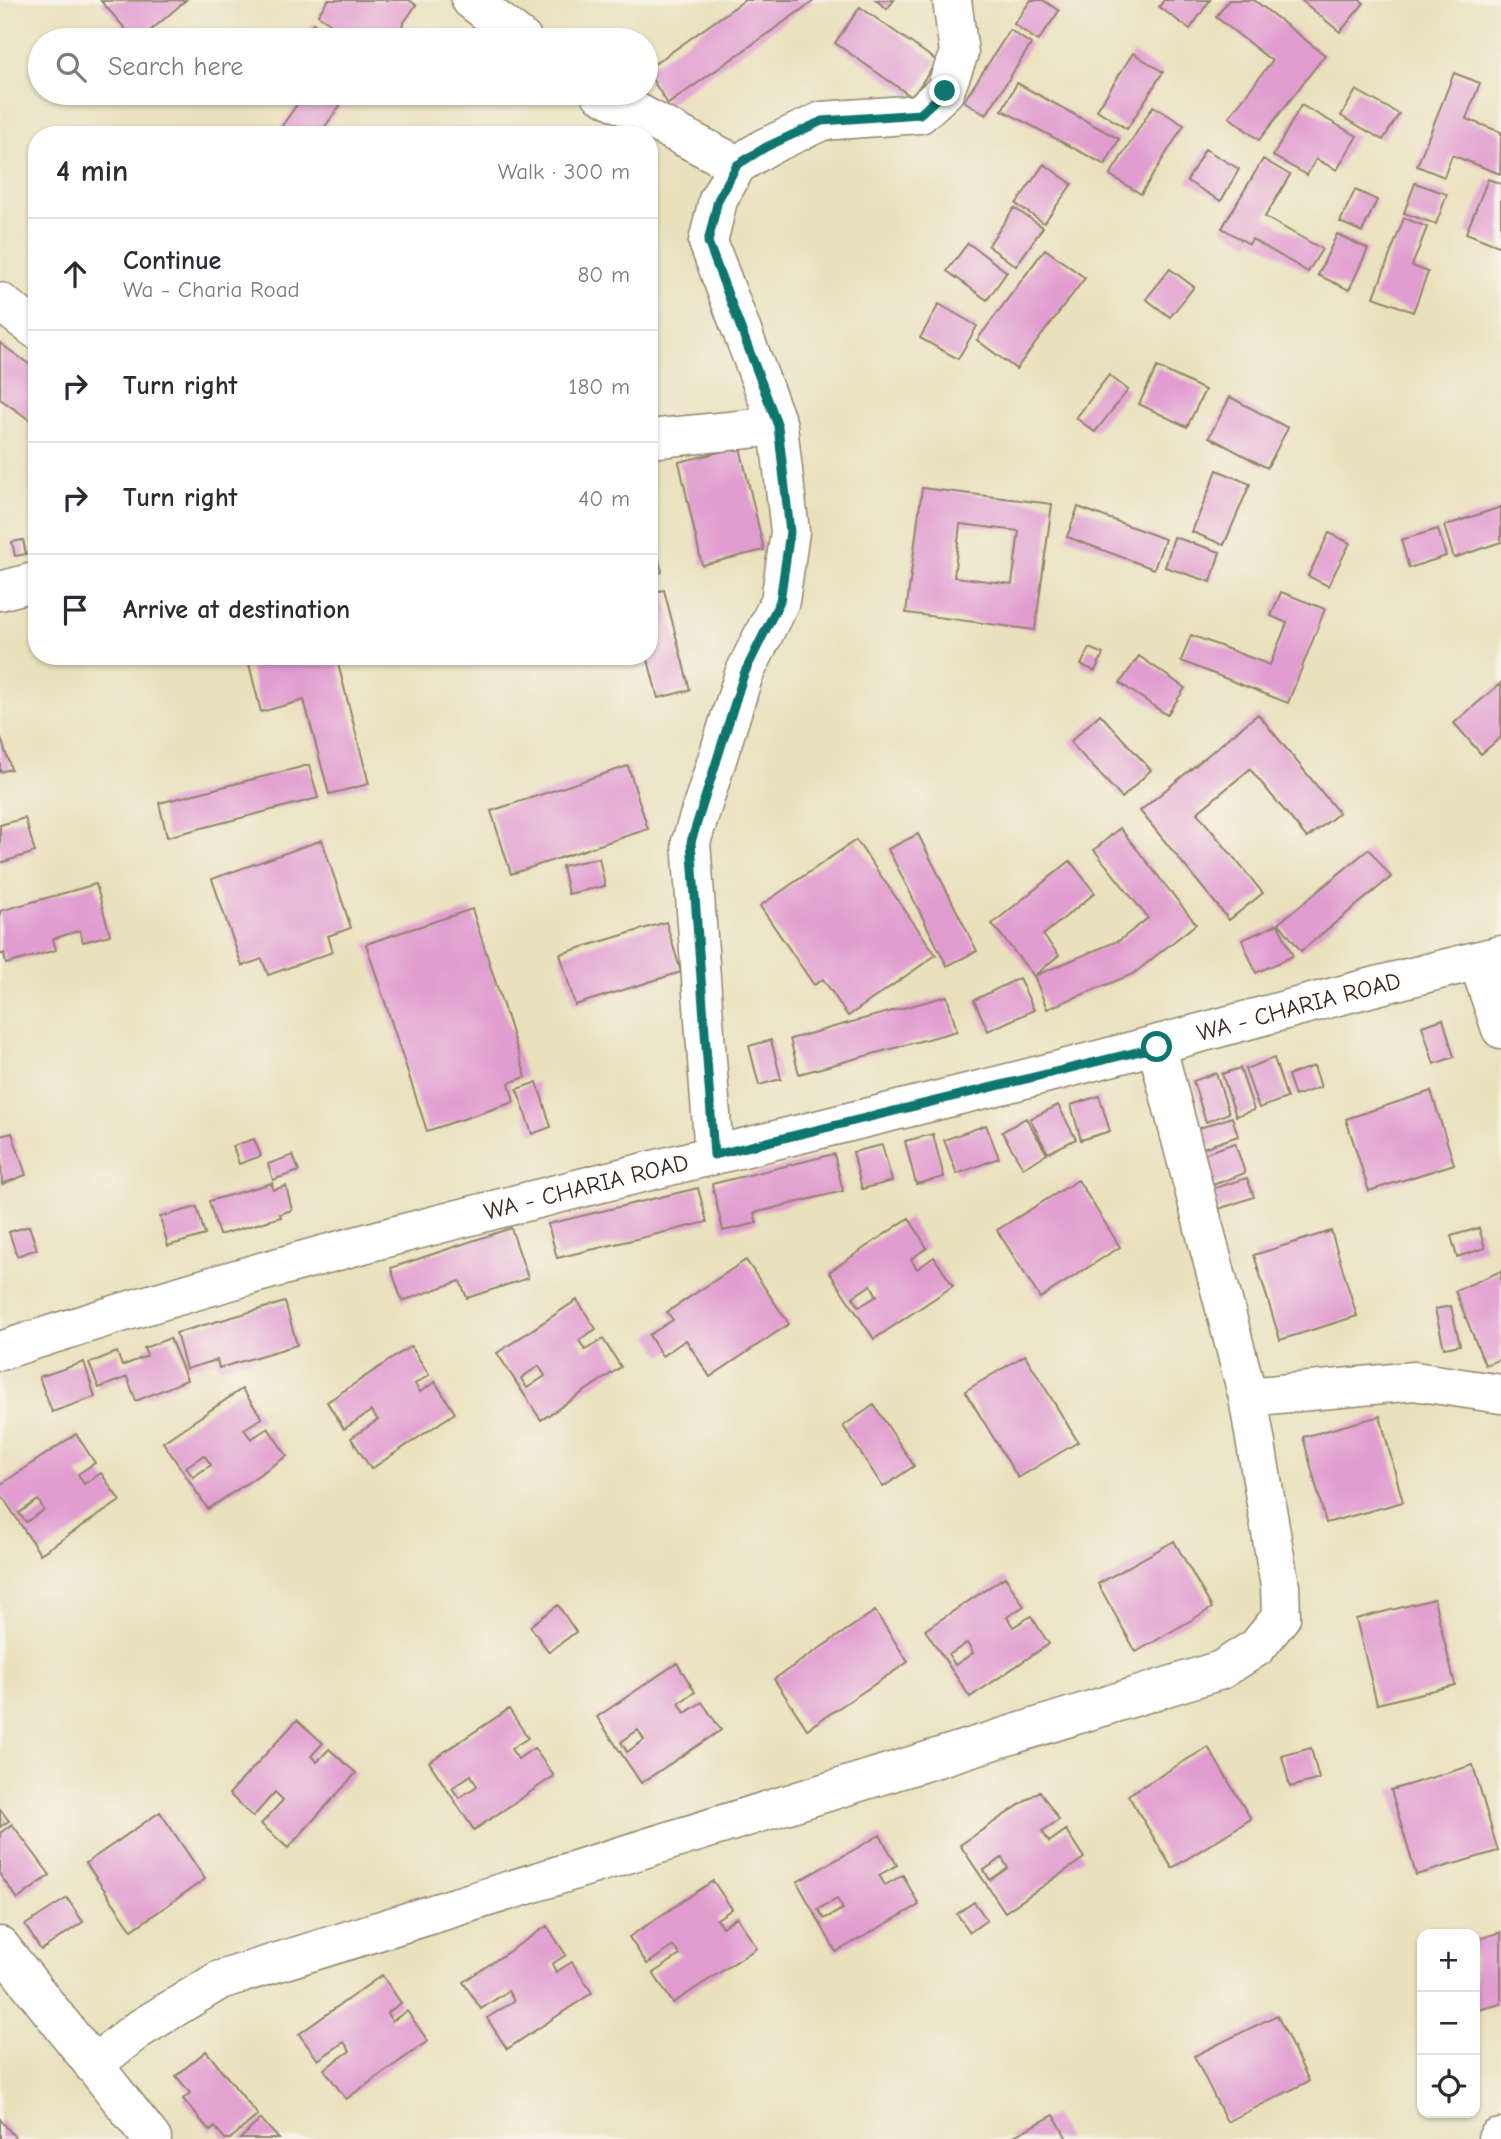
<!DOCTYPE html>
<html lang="en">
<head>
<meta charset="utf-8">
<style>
	:root { --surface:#fff; --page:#f7f7f7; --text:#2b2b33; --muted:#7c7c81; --line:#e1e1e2 }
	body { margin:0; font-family:"Comic Neue",sans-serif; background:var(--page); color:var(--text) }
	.controls { position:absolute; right:21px; bottom:21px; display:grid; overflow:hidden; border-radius:14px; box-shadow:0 2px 5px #0004 }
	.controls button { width:63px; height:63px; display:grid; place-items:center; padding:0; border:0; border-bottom:2px solid var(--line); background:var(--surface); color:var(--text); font:35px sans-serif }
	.stop { position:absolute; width:21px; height:21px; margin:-16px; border:5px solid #0f766e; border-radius:50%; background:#fff }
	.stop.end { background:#0f766e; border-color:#fff; box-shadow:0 2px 7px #0008 }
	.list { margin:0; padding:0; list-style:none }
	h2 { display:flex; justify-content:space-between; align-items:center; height:91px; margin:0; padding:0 28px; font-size:30px }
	h2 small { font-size:23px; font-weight:400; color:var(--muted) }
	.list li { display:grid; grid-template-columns:46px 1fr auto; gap:21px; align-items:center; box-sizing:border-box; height:112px; padding:0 28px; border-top:2px solid var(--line) }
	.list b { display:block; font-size:26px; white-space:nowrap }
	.list p { margin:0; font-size:23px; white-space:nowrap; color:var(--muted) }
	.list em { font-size:23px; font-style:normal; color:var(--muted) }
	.icon { flex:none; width:38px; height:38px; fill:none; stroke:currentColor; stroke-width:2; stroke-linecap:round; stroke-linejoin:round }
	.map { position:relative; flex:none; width:1501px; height:2139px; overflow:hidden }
	.search { position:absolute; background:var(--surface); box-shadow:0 2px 5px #0004; left:28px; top:28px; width:630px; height:77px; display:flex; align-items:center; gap:18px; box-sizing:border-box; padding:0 24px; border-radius:38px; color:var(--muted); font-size:26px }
	.panel { position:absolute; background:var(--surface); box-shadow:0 2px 5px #0004; left:28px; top:126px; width:630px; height:539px; border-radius:28px }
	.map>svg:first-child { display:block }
	.building { fill:#e19cd0; fill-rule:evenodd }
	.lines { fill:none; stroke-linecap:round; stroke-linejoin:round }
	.minor-casing { stroke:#92856d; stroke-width:41 }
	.tertiary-casing { stroke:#92856d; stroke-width:41 }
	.minor { stroke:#fff; stroke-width:38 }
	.tertiary { stroke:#fff; stroke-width:38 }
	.route { stroke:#0f766e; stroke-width:9 }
	.labels { text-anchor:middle; stroke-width:5; stroke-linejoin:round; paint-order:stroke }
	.street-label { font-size:24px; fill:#3b2a1e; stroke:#f7f3e8 }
</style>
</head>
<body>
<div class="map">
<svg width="1501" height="2139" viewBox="0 0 1501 2139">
	<rect width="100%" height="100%" fill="#f7f3e8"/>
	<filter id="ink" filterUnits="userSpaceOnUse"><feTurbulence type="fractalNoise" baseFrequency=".0143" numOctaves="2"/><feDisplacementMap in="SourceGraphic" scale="14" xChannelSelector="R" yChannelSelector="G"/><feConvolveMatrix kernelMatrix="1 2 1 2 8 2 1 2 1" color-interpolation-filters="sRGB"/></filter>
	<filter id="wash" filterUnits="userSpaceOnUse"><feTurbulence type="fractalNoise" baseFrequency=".00686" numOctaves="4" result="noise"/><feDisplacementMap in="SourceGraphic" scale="28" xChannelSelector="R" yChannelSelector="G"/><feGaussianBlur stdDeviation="1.57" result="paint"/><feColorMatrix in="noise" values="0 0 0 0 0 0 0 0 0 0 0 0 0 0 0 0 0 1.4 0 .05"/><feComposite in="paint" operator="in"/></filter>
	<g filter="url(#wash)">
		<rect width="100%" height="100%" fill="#e9e0bc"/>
		<g id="blocks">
			<!-- building -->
			<path class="building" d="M186,0L140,40H135L101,1Z
				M328,0H409L416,5L392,40H355L318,15Z
				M745,0H815L668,104L646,70Z
				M876,0H894L887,9Z
				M1031,0H1043L1059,11L1038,41L1014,24Z
				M1164,0H1210L1190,29L1159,7Z
				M1229,0H1254L1325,55L1259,140L1229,117L1272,61L1216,17Z
				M1301,0H1360L1364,3L1340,32Z
				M860,7L937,61L912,97L835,43Z
				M313,23L338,40H301Z
				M1010,30L1031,44L986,115L964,101Z
				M1133,53L1163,72L1127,129L1097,110Z
				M1454,73L1480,83L1466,119L1501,132L1500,174L1452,155L1444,177L1417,166Z
				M1017,83L1119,139L1105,165L1002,110Z
				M1356,90L1399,114L1383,140L1341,116Z
				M305,93H349L319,135H286L279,130Z
				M1301,105L1357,136L1337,170L1316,159L1307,175L1273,156Z
				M1153,106L1184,125L1141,194L1110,175Z
				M1205,149L1239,169L1221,201L1187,181Z
				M1263,159L1290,175L1265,217L1322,249L1308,272L1252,239L1249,244L1222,228Z
				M1044,164L1072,184L1044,223L1016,204Z
				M1488,179L1501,184V247L1466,233Z
				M1415,183L1447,194L1436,224L1404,213Z
				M1355,190L1377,200L1362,232L1340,222Z
				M1014,208L1043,227L1016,266L988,246Z
				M1404,218L1427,227L1412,266L1428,272L1413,312L1374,297Z
				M1337,234L1368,249L1349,290L1318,275Z
				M968,243L1007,272L987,300L947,271Z
				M1045,249L1085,278L1016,369L977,340Z
				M1170,269L1194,287L1170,317L1146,299Z
				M939,304L977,326L958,359L920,338Z
				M0,343L37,370V425L0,399Z
				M1157,367L1205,390L1187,427L1139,404Z
				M1109,375L1128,390L1095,432L1076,418Z
				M1230,397L1288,428L1267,468L1209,437Z
				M740,447L764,550L702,565L679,462Z
				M1217,470L1250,484L1224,545L1192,532Z
				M922,488L1052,504L1035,630L906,613ZM960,524L1019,531L1012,584L954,577Z
				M1078,507L1165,539L1154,569L1067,537Z
				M1501,507V542L1454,558L1444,526Z
				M649,524L662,572L649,575Z
				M1438,529L1446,556L1409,568L1401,540Z
				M1329,533L1350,543L1328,586L1308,576Z
				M1174,537L1220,552L1211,582L1165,567Z
				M23,540L26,554L15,556L12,542Z
				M664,590L690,690L658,698L647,656H649V593Z
				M1281,592L1325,609L1288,703L1181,661L1191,635L1270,665L1287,623L1271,616Z
				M1089,648L1103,654L1095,671L1081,665Z
				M247,656H336L369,784L329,794L304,700L261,712Z
				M1139,656L1185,688L1167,715L1120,683Z
				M1501,683V737L1481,754L1454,723Z
				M1100,714L1151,770L1122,798L1070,742Z
				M1258,714L1339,813L1307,838L1250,769L1197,813L1263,893L1229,920L1140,811Z
				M0,735L11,769L0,772Z
				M309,765L318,798L167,837L159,803Z
				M628,766L648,829L511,874L491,811Z
				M25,818L35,852L0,863V825Z
				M1120,828L1196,924L1133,974L1047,1009L1034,976L992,924L1070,861L1095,893L1043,935L1059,955L1034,976L1120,940L1148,918L1094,850Z
				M918,834L977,951L947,966L888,849Z
				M322,840L351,928L328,936L333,952L268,975L262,959L242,966L212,879Z
				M856,840L936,955L848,1016L823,979L814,985L760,906Z
				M1369,849L1391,877L1301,951L1279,923Z
				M599,858L605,886L568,894L562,866Z
				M96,884L110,935L83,942L80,930L53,939L56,950L6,964L4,953L0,955V911Z
				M472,909L526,1077L509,1083L514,1102L427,1131L366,944Z
				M666,922L681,972L575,1005L560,954Z
				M1278,924L1293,956L1256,973L1242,940Z
				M1019,978L1034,1010L988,1031L974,1000Z
				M947,996L957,1031L799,1074L790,1039Z
				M1443,1019L1454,1057L1434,1064L1422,1026Z
				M771,1040L781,1079L759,1085L749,1046Z
				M1274,1058L1287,1098L1259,1108L1245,1069Z
				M1314,1066L1321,1087L1295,1096L1288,1075Z
				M1240,1068L1254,1110L1236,1116L1222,1074Z
				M1216,1073L1229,1113L1206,1122L1193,1081Z
				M537,1082L551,1127L532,1134L517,1089Z
				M1431,1091L1454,1164L1369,1191L1346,1119Z
				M1099,1096L1110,1131L1081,1140L1071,1105Z
				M1058,1105L1076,1139L1048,1153L1030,1119Z
				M1232,1117L1238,1136L1203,1148L1197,1129Z
				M1026,1118L1047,1154L1023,1168L1002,1132Z
				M986,1125L999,1158L957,1174L944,1140Z
				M12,1133L26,1175L2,1184L0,1136Z
				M933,1134L944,1177L916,1184L905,1141Z
				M254,1139L261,1156L239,1164L233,1146Z
				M1235,1143L1245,1173L1213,1185L1203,1154Z
				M882,1145L892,1181L862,1189L853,1152Z
				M834,1154L843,1191L754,1213L757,1223L723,1231L712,1184Z
				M293,1155L299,1171L273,1180L268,1164Z
				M1247,1178L1254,1197L1216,1210L1209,1190Z
				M1078,1180L1120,1247L1040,1298L997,1230Z
				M272,1183L273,1190L286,1186L292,1210L280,1214L281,1217L219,1235L209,1201Z
				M698,1188L707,1222L557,1258L548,1224Z
				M197,1207L205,1235L168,1246L160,1217Z
				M909,1218L927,1248L911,1259L917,1269L934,1257L953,1286L874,1339L829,1272ZM871,1285L877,1296L859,1307L853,1297Z
				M29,1226L37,1249L17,1256L9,1232Z
				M511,1228L528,1278L467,1298L460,1281L402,1301L391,1268Z
				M1479,1228L1485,1248L1457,1257L1451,1236Z
				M1331,1231L1357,1316L1280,1340L1254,1255Z
				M746,1260L789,1324L710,1377L686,1340L662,1356L649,1335L673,1320L667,1312Z
				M1501,1271V1359L1485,1365L1455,1291Z
				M577,1300L596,1329L579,1340L585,1350L603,1339L621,1367L541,1420L497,1353ZM539,1366L545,1376L527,1388L521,1378Z
				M285,1302L297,1345L219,1368L217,1360L186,1369L176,1333Z
				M1451,1306L1460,1345L1444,1348L1435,1309Z
				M170,1338L187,1380L136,1401L127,1377L99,1388L89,1363L117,1352L122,1366L147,1356L144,1348Z
				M411,1346L429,1375L415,1384L420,1392L435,1382L455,1413L371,1469L351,1438L378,1420L371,1411L344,1429L327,1402Z
				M1025,1355L1078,1442L1018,1478L965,1391Z
				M84,1362L95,1397L52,1412L39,1377Z
				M242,1389L262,1418L244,1429L251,1439L268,1428L287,1456L208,1509L163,1442ZM204,1455L211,1465L193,1477L186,1467Z
				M874,1405L914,1466L883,1487L843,1426Z
				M1380,1416L1403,1502L1326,1523L1303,1437Z
				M76,1434L95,1463L78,1474L84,1484L101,1473L120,1501L40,1554L0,1493V1485ZM38,1500L44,1510L26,1522L19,1513Z
				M1174,1541L1212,1608L1136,1652L1098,1584Z
				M1005,1577L1024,1606L1007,1617L1013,1627L1031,1616L1049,1644L970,1697L925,1630ZM967,1643L973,1653L955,1665L949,1655Z
				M1434,1599L1455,1685L1377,1704L1356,1619Z
				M558,1605L576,1632L549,1652L530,1626Z
				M875,1611L908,1662L807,1729L774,1679Z
				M677,1663L695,1692L679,1703L685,1713L702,1702L721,1730L641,1783L597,1717ZM638,1730L644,1740L627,1752L621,1742Z
				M509,1709L528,1738L511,1749L518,1759L534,1748L554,1776L474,1830L429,1762ZM471,1775L477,1786L459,1798L452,1788Z
				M297,1720L323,1743L311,1756L317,1762L329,1749L356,1773L288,1848L261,1824L283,1800L275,1792L253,1817L229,1794Z
				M1208,1747L1251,1819L1172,1868L1128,1795Z
				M1311,1748L1319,1779L1290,1787L1282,1756Z
				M1473,1765L1498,1851L1416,1875L1391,1790Z
				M1040,1791L1059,1820L1042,1831L1049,1842L1066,1830L1084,1858L1005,1912L960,1845ZM1002,1858L1008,1868L990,1880L984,1870Z
				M0,1809L9,1821L0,1827Z
				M160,1812L205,1879L132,1930L86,1863Z
				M12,1824L50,1875L18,1899L0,1875V1833Z
				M880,1835L897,1865L879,1875L885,1885L903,1875L919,1905L836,1952L797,1882ZM837,1899L843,1909L824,1919L818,1909Z
				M713,1881L732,1909L717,1919L722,1927L737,1917L757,1948L673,2003L653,1973L680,1955L673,1946L647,1964L629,1937Z
				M67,1898L83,1922L41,1950L25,1925Z
				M974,1902L987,1920L970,1932L957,1914Z
				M547,1926L566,1955L552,1964L556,1972L572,1962L592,1993L507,2049L487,2018L514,2001L508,1991L481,2009L463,1982Z
				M1501,1932V2004L1475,2011V1940Z
				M382,1975L401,2003L387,2013L392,2021L407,2011L428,2041L346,2099L324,2069L350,2051L344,2042L318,2060L299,2034Z
				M1277,2015L1309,2081L1227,2122L1194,2056Z
				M206,2051L258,2115L230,2139H225L215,2127L210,2131L183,2099L190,2093L176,2076Z
				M1054,2115L1067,2139H1008Z
				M0,2119L16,2139H0Z
				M261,2119L279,2139H240Z"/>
		</g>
	</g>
	<g filter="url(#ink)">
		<use href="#blocks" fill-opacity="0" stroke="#92856d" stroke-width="2"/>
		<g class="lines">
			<!-- minor casing -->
			<g class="minor-casing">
				<path id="minor" d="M471,0L523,40
					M600,93L737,165
					M0,302L37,330
					M778,426L708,242L718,200L737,165L766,147L822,121L920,114L945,91L959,53L952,0
					M649,439L778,426L790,532L780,601L744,674L691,842L714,1155
					M0,591L37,581
					M1478,961L1501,1029
					M1248,1397L1414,1381L1501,1394
					M0,1946L152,2139
					M93,2065L136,2031L220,1980L1221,1670L1257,1647L1281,1617L1280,1586L1248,1397L1157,1047
					M1497,2139L1501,2138"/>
			</g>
			<!-- tertiary casing -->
			<g class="tertiary-casing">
				<g id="tertiary">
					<path id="s1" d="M0,1351C321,1246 652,1171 980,1090C1154,1048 1326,996 1501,955"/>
				</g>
			</g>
			<!-- minor -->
			<use href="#minor" class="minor"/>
			<!-- tertiary -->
			<use href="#tertiary" class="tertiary"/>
		</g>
	</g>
	<g class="lines" filter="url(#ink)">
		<!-- route -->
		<path class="route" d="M945,91L920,114L822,121L766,147L737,165L718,200L708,242L778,426L790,532L780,601L744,674L691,842L714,1155L1157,1047"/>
	</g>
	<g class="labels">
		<!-- street labels -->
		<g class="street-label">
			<text dy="8" stroke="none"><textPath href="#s1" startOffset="1344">WA - CHARIA ROAD</textPath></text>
			<text dy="8" stroke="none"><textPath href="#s1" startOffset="609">WA - CHARIA ROAD</textPath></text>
		</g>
	</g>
</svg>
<div class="controls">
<button>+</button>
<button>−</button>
<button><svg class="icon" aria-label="locate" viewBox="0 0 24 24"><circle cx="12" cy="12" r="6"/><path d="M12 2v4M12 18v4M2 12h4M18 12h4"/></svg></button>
</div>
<div class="stop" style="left:1157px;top:1047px"></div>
<div class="stop end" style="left:945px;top:91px"></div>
<div class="search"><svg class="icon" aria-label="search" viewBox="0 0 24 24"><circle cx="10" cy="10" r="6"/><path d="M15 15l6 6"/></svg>Search here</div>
<section class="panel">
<h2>4 min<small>Walk · 300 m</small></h2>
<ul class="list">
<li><svg class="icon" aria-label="ahead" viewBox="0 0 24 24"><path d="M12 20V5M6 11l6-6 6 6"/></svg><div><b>Continue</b><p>Wa - Charia Road</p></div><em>80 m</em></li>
<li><svg class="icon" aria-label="right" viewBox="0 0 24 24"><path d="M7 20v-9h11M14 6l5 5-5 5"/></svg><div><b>Turn right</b></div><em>180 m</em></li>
<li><svg class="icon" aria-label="right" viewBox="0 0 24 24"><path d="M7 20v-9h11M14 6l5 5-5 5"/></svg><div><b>Turn right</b></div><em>40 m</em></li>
<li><svg class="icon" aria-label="arrive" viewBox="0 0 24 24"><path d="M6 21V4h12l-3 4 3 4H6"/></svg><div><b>Arrive at destination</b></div></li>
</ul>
</section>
</div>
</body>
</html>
